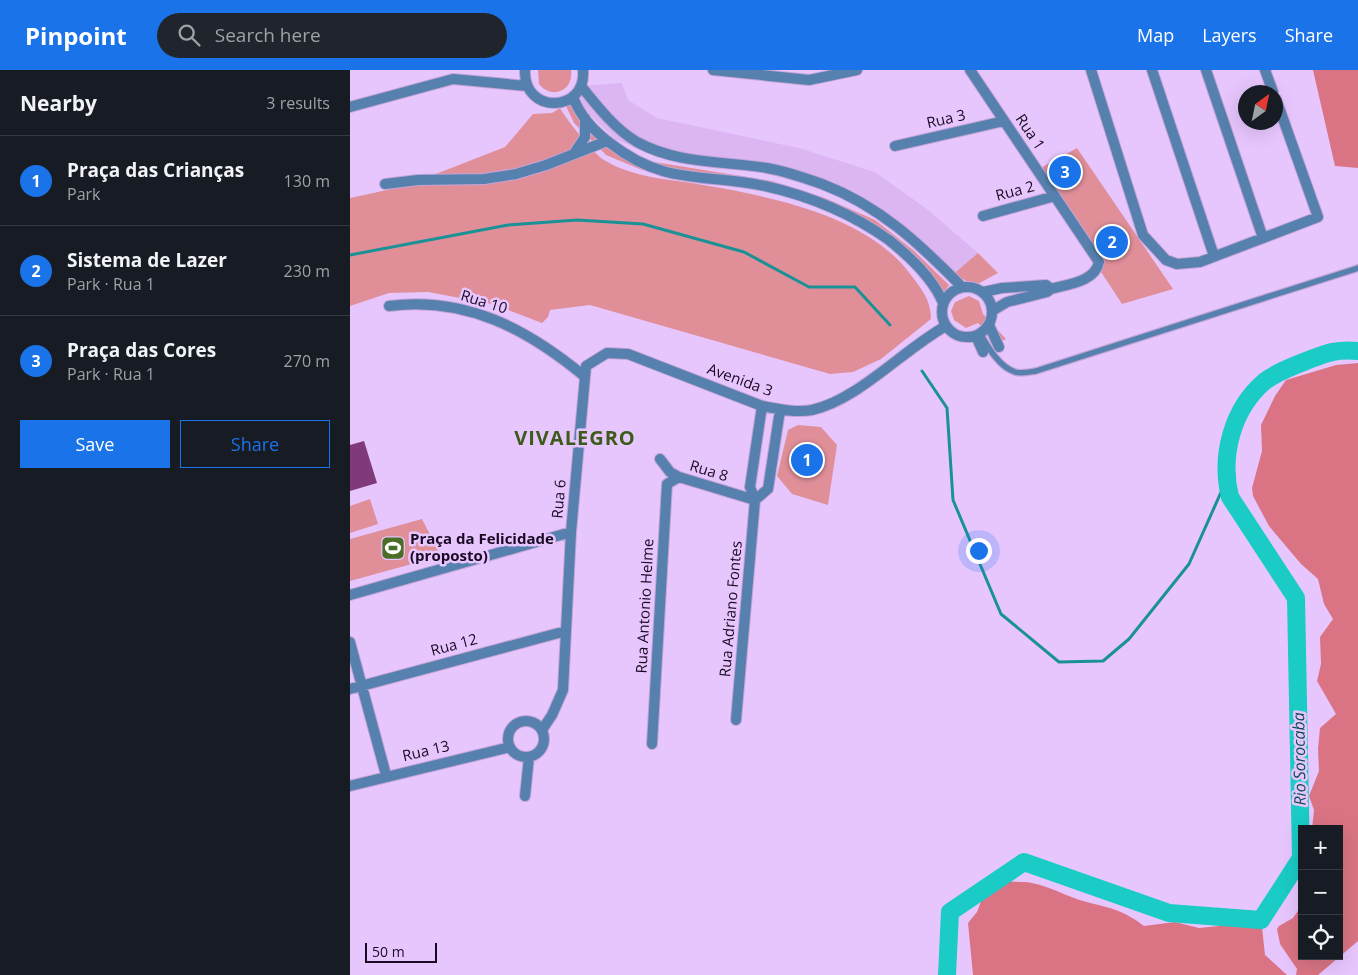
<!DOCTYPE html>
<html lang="en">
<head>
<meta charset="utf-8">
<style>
	:root { --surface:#171b24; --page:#20242c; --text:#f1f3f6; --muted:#9ea1a6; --line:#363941; --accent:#1a73e8 }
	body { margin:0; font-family:"Open Sans",sans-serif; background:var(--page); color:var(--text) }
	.controls { position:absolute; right:15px; bottom:15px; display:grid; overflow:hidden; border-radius:0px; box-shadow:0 5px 20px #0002 }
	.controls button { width:45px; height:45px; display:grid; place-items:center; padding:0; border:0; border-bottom:1px solid var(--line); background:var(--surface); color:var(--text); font:25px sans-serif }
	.compass { position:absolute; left:888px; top:15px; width:45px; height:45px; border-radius:50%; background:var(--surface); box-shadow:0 5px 20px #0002; rotate:33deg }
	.scale { position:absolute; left:15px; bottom:12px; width:72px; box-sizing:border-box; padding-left:5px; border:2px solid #190922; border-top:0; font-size:14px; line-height:18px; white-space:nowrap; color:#190922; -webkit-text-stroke:4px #e7c6fe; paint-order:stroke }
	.you { position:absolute; left:628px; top:480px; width:18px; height:18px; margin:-12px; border:4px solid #fff; border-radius:50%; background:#1a73e8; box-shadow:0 0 0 8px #1a73e833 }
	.badge { display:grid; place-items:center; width:32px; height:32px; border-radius:50%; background:var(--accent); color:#fff; font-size:16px; font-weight:700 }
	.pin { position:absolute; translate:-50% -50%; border:2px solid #fff; box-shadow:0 1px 5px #0006 }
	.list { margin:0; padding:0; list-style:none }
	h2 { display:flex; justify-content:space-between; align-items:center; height:65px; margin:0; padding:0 20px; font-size:21px }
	h2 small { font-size:16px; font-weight:400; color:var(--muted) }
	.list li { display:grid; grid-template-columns:32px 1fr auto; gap:15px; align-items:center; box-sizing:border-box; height:90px; padding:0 20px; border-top:1px solid var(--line) }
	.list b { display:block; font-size:19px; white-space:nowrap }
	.list p { margin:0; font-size:16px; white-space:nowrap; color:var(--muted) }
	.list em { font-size:16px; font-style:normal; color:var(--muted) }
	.actions { display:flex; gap:10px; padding:15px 20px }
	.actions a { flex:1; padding:11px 0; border:1px solid var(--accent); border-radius:0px; text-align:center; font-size:18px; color:var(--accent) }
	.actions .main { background:var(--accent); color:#fff }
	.icon { flex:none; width:28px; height:28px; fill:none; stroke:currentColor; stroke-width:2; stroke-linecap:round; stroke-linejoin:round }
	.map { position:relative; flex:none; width:1008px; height:905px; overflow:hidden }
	header { display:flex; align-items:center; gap:30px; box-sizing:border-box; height:70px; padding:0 25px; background:var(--accent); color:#fff }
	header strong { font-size:24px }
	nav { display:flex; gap:28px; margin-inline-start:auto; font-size:18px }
	.search { width:350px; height:45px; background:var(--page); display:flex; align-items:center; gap:12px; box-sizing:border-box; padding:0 18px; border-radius:28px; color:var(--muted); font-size:19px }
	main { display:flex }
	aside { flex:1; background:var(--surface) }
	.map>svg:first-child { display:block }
	.built { fill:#dbb6f3 }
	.green { fill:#e08f99 }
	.forest { fill:#da7484 }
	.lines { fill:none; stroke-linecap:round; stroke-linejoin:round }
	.stream { stroke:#1a9195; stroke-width:3 }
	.river { stroke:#1acbc6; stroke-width:18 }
	.building { fill:#803a79 }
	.service-casing { stroke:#c2a4d6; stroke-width:8 }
	.minor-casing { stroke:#c2a4d6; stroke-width:12 }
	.service { stroke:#5680ad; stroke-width:5.5 }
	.minor { stroke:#5680ad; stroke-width:10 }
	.labels { text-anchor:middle; stroke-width:5; stroke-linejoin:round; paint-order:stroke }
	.street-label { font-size:15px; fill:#190922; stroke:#e7c6fe }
	.poi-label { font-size:15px; font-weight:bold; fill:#190922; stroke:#e7c6fe; text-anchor:start }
	.water-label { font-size:16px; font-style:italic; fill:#0a4f4d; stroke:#e7c6fe }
	.district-label { font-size:20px; font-weight:bold; letter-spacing:1px; fill:#3c5b19; stroke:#e7c6fe }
</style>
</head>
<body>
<header>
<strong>Pinpoint</strong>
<div class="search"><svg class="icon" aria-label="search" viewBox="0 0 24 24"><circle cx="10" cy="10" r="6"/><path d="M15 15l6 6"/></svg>Search here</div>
<nav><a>Map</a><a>Layers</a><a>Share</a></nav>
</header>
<main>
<aside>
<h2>Nearby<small>3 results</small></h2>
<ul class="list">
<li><span class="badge">1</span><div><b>Praça das Crianças</b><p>Park</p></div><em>130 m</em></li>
<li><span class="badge">2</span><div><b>Sistema de Lazer</b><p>Park · Rua 1</p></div><em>230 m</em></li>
<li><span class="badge">3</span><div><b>Praça das Cores</b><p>Park · Rua 1</p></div><em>270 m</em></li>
</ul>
<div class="actions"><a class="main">Save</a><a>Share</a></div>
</aside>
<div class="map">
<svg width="1008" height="905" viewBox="0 0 1008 905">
	<rect width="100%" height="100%" fill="#e7c6fe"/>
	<!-- built -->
	<path class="built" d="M272,13L278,30L307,48L449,78L525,102L577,139L628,183L600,207L526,144L481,122L420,104L300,84L265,69L234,39L224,22L228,16Z"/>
	<!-- green -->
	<path class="green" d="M188,0H221C224,21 202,30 189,14Z
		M218,32L262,75L298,91L422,111L475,128L525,150L563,180L599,215L593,224L554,186L519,160L470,137L415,120L292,100L256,85L224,53L215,34Z
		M210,38C216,49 243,83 254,90C280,106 313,109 342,113C413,125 516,143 561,205C572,220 581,230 581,249L531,289L503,302L480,304L240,235L200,240L198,247L192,253L142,234L78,222L39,223L0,236V128L37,120L91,102L155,77L183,44L202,43Z
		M727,78L823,219L772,234L685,101Z
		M628,183L648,203L624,216L613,209L605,211L600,207Z
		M619,226L629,231L633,244L656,269L648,273L628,253L616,258L604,250L601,241L605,232Z
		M448,355L471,357L487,375L478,435L442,424L427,406L438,360Z
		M20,429L28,454L0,463V436Z
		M72,449L91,486L0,511V469Z"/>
	<!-- forest -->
	<path class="forest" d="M963,0H1008V98L985,96Z
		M1008,293V871L968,905H946L947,899L930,874L927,859L929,856L943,848L952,835V886H989V759H962L964,740L959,726L969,701L968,679L970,658L986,644L967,611L971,594L970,567L983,549L974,534L968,509L951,494L919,456L903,426L902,418L912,381L911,355L925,326L936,310L986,295Z
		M655,810C664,813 673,811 682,813C699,816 716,826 733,831C759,838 772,839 794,856L825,852L849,858L908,852L912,857L915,885L937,905H623L618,853L627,842L635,821Z"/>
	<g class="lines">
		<!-- stream -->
		<path class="stream" d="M0,185L158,155L227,150L293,154L394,182L459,217H505L540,255
			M572,301L597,338L603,430L651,544L709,592L753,591L779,569L839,494L876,411"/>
		<!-- river -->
		<path class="river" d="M597,905L600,842L674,792L819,843L911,850L951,788L946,528L880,427C870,386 882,339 915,311C927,302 943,296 956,291C977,283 985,279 1008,281"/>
	</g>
	<!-- building -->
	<path class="building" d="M14,371L27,413L0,421V375Z"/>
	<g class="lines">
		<!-- service casing -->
		<g class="service-casing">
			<path id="service" d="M630,263C638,277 649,297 665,302C671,304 680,302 686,301L1008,198"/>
		</g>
		<!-- minor casing -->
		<g class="minor-casing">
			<path id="minor" d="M175,0C173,45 237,43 233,0
				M363,0L459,10L507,0
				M620,0L749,192C745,212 718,214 701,219L697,222L657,232L642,241
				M741,0L793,165L816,190L827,194L850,192L968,147L926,29
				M802,0L864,186
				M856,0L913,168
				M915,0L923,22
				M231,16C247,36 265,59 287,72C327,94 373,91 417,98C435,101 455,108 472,114C530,136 570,174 612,217
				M223,27C230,46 244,61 260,73C315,116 353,103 415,116C460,126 501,143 539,170C560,187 583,208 593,233
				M0,37L103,9L177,16
				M545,76L654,51
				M225,82L235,67V48
				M35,114L68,110L134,109L166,104L196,95L257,71
				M633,146L705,126
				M592 242a25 25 0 1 1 50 0a25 25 0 1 1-50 0Z
				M633,222L652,218L696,215L701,219
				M39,236C116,226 177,259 234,306
				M639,255L649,277
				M626,266L633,282
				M310,389L320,402L329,407L405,430
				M405,430L418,419L430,340
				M0,525L221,462
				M0,572L36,705
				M0,619L216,561
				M386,650L405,430L400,417L412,336
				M158 669a18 18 0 1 1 36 0a18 18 0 1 1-36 0Z
				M192,660L202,645L213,620L221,462L236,296L257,283L278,284L412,336C428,339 446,343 462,340C508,330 554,279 596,256
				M302,674L317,414L329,407
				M0,716L160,677
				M175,726L179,687"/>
		</g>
		<!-- service -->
		<use href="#service" class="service"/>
		<!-- minor -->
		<use href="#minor" class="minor"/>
	</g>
	<!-- icons -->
	<defs>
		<g id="stadium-square" transform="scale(1.25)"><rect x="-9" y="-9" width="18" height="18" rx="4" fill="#4b6e26" stroke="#e7c6fe"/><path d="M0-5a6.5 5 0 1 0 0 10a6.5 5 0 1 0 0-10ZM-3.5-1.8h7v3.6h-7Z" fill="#fff"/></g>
	</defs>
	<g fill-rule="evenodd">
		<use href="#stadium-square" x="43" y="478"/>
	</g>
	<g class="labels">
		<!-- street labels -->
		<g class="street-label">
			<text transform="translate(596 49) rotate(-13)" y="5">Rua 3</text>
			<text transform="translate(680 62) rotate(56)" y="5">Rua 1</text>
			<text transform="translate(665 121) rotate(-15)" y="5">Rua 2</text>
			<text transform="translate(134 232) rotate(17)" y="5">Rua 10</text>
			<text transform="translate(390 310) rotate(20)" y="5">Avenida 3</text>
			<text transform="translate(359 401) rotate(17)" y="5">Rua 8</text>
			<text transform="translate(209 429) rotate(-85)" y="5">Rua 6</text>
			<text transform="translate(295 536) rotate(-87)" y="5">Rua Antonio Helme</text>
			<text transform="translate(381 539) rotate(-85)" y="5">Rua Adriano Fontes</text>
			<text transform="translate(104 575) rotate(-15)" y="5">Rua 12</text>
			<text transform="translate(76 681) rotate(-13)" y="5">Rua 13</text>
		</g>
		<!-- poi labels -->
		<g class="poi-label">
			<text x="60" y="474">Praça da Felicidade<tspan x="60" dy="17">(proposto)</tspan></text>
		</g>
		<!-- water labels -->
		<g class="water-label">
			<text transform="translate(949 689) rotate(-91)" y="6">Rio Sorocaba</text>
		</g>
		<!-- district labels -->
		<g class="district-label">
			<text x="225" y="375">VIVALEGRO</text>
		</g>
	</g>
</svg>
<div class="controls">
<button>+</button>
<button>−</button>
<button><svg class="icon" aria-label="locate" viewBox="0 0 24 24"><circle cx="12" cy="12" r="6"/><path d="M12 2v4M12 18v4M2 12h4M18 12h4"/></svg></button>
</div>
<svg class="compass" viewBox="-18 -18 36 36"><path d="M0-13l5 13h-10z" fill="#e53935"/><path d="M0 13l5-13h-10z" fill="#9ea1a6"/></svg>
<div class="scale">50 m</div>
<div class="you"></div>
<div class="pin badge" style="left:457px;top:390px">1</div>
<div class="pin badge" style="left:762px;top:172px">2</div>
<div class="pin badge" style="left:715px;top:102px">3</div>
</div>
</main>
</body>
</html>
